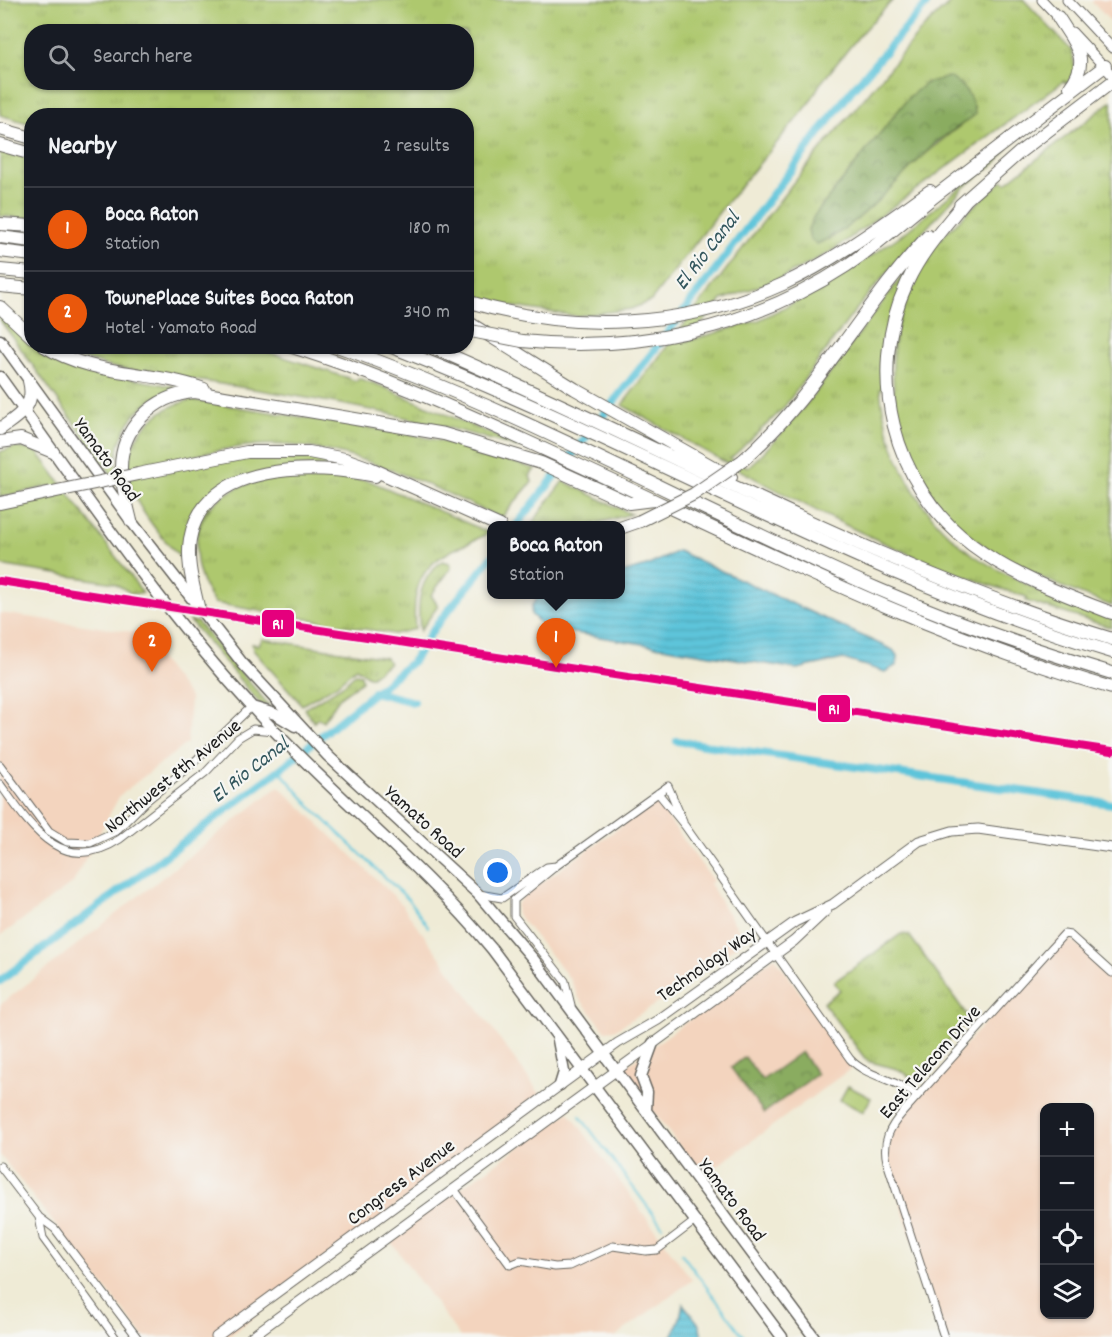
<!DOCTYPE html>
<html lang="en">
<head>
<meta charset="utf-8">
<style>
	:root { --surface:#171b24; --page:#20242c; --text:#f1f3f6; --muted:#9ea1a6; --line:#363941; --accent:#ea580c }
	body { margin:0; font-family:Dekko,sans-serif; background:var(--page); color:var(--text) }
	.controls { position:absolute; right:18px; bottom:18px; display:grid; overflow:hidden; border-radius:12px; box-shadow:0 2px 4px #0004 }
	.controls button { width:54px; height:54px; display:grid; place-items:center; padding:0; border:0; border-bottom:2px solid var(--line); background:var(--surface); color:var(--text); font:30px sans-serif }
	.you { position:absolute; left:498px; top:873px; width:21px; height:21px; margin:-15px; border:4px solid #fff; border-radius:50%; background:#1a73e8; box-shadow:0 0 0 9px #1a73e833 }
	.badge { display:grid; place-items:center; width:39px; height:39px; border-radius:50%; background:var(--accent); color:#fff; font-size:20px; font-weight:700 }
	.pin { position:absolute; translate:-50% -50px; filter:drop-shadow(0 2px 3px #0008) }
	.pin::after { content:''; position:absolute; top:32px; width:21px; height:18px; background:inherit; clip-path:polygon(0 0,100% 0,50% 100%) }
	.popup { position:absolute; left:487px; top:521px; width:138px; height:78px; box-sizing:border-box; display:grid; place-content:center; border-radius:12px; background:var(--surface); filter:drop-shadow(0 2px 4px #0005); font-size:20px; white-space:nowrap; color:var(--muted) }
	.popup b { font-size:22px; color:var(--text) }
	.popup::after { content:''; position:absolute; left:50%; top:100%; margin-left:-12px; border:12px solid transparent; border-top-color:var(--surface) }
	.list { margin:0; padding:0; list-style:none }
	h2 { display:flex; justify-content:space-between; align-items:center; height:78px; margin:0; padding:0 24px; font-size:26px }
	h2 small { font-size:20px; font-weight:400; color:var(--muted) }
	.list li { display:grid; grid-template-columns:39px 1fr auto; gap:18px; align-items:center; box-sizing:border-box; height:84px; padding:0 24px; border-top:2px solid var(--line) }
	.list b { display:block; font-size:22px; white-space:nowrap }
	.list p { margin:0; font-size:20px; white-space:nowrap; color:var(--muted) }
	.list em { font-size:20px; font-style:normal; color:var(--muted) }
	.icon { flex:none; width:33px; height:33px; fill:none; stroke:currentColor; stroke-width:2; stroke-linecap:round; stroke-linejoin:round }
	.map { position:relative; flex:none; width:1112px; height:1337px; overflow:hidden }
	.search { position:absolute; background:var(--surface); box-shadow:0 2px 4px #0004; left:24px; top:24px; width:450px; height:66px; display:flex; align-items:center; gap:15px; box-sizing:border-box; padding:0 21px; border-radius:24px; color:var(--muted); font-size:22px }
	.panel { position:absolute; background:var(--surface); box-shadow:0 2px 4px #0004; left:24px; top:108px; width:450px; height:246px; border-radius:24px }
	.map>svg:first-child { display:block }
	.built { fill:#f3d4be; fill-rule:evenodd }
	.grass { fill:url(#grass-tufts); stroke:#657245; stroke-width:1.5; fill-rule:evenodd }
	.forest { fill:url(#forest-crowns); stroke:#53643e; stroke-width:1.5 }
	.garden { fill:#aec86e; stroke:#657245; stroke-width:1.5 }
	.water { fill:url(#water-rules); stroke:#3c707b; stroke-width:1.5 }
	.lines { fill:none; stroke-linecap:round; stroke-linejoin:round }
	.stream { stroke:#5dc4da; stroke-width:2 }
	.canal { stroke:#5dc4da; stroke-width:8 }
	.street-casing { stroke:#66645d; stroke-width:9 }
	.secondary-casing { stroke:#66645d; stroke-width:11 }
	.primary-casing { stroke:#66645d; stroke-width:13 }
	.highway-casing { stroke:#66645d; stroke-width:14 }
	.street { stroke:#fff; stroke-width:7 }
	.secondary { stroke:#fff; stroke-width:9 }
	.primary { stroke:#fff; stroke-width:10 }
	.highway { stroke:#fff; stroke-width:12 }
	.highway-bridge-casing { stroke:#66645d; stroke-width:14; stroke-linecap:butt }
	.highway-bridge { stroke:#fff; stroke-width:12 }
	.rail-1-casing { stroke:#f6f6f2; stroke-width:12 }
	.rail-1 { stroke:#e5007d; stroke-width:8 }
	.labels { text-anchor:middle; stroke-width:4.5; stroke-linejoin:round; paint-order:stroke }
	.street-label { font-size:20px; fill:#1c1c1c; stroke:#f6f6f2 }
	.water-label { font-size:21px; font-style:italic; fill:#33575e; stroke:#f6f6f2 }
	.line-badge { stroke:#f6f6f2; stroke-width:2 }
	.badge-label { font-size:16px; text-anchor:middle; font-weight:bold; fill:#fff }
</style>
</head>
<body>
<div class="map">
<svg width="1112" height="1337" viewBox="0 0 1112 1337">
	<defs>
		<pattern id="grass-tufts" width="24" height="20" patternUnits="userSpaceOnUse" patternTransform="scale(1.5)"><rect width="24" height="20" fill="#aec86e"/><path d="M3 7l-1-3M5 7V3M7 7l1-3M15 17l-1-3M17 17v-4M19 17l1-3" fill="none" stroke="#95ab5f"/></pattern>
		<pattern id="forest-crowns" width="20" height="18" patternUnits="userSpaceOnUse" patternTransform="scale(1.5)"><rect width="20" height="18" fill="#8aac61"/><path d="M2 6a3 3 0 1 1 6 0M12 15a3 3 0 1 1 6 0" fill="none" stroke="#708b4f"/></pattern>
		<pattern id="water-rules" width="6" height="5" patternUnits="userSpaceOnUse" patternTransform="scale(1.5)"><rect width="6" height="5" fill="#5dc4da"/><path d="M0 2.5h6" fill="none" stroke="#50a8ba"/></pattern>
	</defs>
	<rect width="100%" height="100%" fill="#f6f6f2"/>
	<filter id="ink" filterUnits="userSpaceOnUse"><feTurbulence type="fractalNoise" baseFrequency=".0167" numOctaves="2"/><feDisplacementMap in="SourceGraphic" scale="12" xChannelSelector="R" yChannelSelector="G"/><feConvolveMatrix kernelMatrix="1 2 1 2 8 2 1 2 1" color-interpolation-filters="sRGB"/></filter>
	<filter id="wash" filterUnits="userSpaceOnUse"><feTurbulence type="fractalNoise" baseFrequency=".008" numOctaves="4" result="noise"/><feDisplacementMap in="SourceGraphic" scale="24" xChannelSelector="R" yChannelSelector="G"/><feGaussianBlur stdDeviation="1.35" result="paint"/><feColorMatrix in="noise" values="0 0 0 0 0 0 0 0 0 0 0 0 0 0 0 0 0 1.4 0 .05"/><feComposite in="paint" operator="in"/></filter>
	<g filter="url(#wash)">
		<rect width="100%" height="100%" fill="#efebd6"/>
		<!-- built -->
		<path class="built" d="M1090,0H1112V23Z
			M0,613L140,633L190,698L187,743L120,795L73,883L0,936Z
			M279,786L399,901L540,1094L228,1337H144L0,1155V1005Z
			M657,803L713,881L710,884L725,909L745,939L653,1006L614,1030L606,1031L579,998L570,979L517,914L516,906L523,896L652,804Z
			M1064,934L1112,973V1337H944L887,1162L891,1128ZM1044,1108H1090V1314H1044Z
			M775,957L853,1067L702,1177L622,1069Z
			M569,1112L692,1280L615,1337H460L389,1239Z"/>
		<!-- grass -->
		<path class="grass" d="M0,0H893L863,31L820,84L809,104L724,206L651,301L631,309L576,316L509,306L467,294L466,116H32L31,124L0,115ZM32,32H466V82H32Z
			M953,0H1024L1072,51L1075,70L1067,84L1064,81L832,251L781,278L722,300L687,341L757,321L829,285L907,231L1008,147L996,163L963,188L900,257L854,312L782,410L730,459L748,467C811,410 854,336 907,270L884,388L880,389C887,453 918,515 972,554C993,569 1018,579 1041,592L1044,588L1112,613V628L1026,601L1027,597C883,554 753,478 622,405L793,183L924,27ZM974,106L975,115C922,152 879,200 829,240Z
			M1112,101V606C994,563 896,515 893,373C892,336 900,311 916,277C920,269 923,260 928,253C950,226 978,203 1003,180L1006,183Z
			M0,150L31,159V219L0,216Z
			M0,314L31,343L32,346L84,370L176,387C170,391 159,395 152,400C123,419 114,448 116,481L0,320Z
			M56,347H253L357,381L358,378L381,386L519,446L518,448C386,405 248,389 111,367L75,356Z
			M192,400L410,434L454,444L535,469L530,476L532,482L501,518C428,485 340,439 258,445C218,448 177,460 137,469C206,462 274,449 342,464L341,467L305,466L217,489L183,561C166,542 146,520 135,497C113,452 148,408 192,400Z
			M14,447L33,450L39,454L143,593L132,594L114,583L0,565V508L59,497L51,486L0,497V452Z
			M315,474L370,481L490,533C437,557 410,563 415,629L394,634L214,603C190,570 187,519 226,494C251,478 287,476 315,474Z
			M563,481L631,514L591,525H531Z
			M442,561L450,563L451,568L431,595L438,606L420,631C417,604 418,579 442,561Z
			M190,621L197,622L269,705H261Z
			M262,639L386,658L389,663L370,677L356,668L336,685L302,705L253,650L252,644L259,645Z
			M355,674L361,675L362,681L340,697L323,721L318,718L314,722L304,709L343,685Z
			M901,934L909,935L969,1018L914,1079L897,1069L867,1061L823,1003L840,990L834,982Z"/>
		<!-- forest -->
		<path class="forest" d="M948,77C964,84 973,97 975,115C963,124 949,132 937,142C902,173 861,227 817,244L810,239L808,229L814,216L909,97L926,83Z
			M801,1052L817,1074L764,1113L731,1068L745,1057L762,1080Z"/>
		<!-- garden -->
		<path class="garden" d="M848,1086L871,1098L863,1112L840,1100Z"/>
		<!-- water -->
		<path class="water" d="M678,551L893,650L898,657L897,665L885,672L843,659L797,669L545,628L531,614L532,605L540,595L620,594L621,573L647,566Z
			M683,1304L699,1324L702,1337H672L680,1318Z"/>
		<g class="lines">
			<!-- stream -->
			<path class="stream" d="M279,770L312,808L409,900L428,927
				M580,1116L662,1226
				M682,1254L744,1337"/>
			<!-- canal -->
			<path class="canal" d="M516,526L653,352L851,91L930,0
				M374,692L414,702
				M677,741L1112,804
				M0,981L279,770L413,661L434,628L492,557"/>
		</g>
	</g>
	<g filter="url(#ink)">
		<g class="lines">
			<!-- street casing -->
			<g class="street-casing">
				<path id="street" d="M0,765L49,831L67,842L90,843L116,831L145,802L192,764L251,707
					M0,784C31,827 62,877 120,839L206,772L238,738L253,729L274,731
					M658,793L685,826L850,1059C866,1077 895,1078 917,1096
					M479,894L502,898L547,867L556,866
					M571,1005L565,981L514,916V900L556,866L668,786L683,821
					M0,1166L39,1217L55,1229L137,1337
					M454,1189L510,1265L520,1261L555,1267L570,1266L613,1246L646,1251L657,1250L695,1221
					M39,1217L43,1238L115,1337
					M944,1337L887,1162C882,1141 890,1127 903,1112L1064,934L1070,935L1112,973"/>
			</g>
			<!-- secondary casing -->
			<g class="secondary-casing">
				<path id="secondary" d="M1042,0L1061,20
					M1067,0L1112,48
					M1072,32L1112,75
					M216,1337L618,1043L658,1020L795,922L833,904L919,841L952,831L978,829L1112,848
					M251,1337L794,941L827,910"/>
			</g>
			<!-- primary casing -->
			<g class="primary-casing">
				<path id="primary" d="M0,340L131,521L243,664L328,756L478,894L534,960L814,1337
					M0,377C81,489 159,606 253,708C329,792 420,862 492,949L782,1337
					M252,707L275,714L295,726
					M558,1040L564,1072L560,1085
					M646,1110L647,1092L641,1076L653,1043"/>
			</g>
			<!-- highway casing -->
			<g class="highway-casing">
				<path id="highway" d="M1058,17C1074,43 1092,59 1070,87
					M0,129L32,138
					M0,145L32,154
					M965,201C944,227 921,252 907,283C865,373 892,485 972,545C1013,576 1065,595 1112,613
					M960,205L1020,152L1112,82
					M0,224L32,226
					M0,237L32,241
					M0,251L32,255
					M0,270L32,273
					M0,286L32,289
					M466,301C570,333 684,329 783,284C835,260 883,224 930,191
					M0,307L32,337
					M466,321L575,389L731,477
					M522,341C636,353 750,329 846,266C878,245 905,219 935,196C992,152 1048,109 1105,66
					M44,346C94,377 151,370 204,389
					M289,346C383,375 472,416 561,457C742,540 920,633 1112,688
					M337,346C524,412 697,510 878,589C954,622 1032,649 1112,673
					M389,346C633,440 860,577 1112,652
					M429,346C657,443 874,567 1112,639
					M0,429C19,415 36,407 29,381
					M0,442L21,439L53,452
					M742,461C816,397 861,307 928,236
					M138,474L247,452H309L345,459L370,468L500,526
					M0,503L52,492
					M131,521C127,504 122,487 121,470C120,428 154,395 195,392L444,434L541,463L629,503L653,500
					M620,528L640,521
					M199,611C194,587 186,563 190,539C204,461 316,463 375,476"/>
			</g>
			<!-- street -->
			<use href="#street" class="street"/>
			<!-- secondary -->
			<use href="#secondary" class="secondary"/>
			<!-- primary -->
			<use href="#primary" class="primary"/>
			<!-- highway -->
			<use href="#highway" class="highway"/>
			<!-- highway-bridge casing -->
			<g class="highway-bridge-casing">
				<path id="highway-bridge" d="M466,330L522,341
					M52,492L138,474
					M640,521L694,494L742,461"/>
			</g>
			<!-- highway-bridge -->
			<use href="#highway-bridge" class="highway-bridge"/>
			<!-- rail-1 casing -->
			<g class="rail-1-casing">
				<path id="rail-1" d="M0,581L1112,751"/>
			</g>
			<!-- rail-1 -->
			<use href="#rail-1" class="rail-1"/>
		</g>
	</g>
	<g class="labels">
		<!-- street labels -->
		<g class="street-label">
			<text transform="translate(108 459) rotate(54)" y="7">Yamato Road</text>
			<text transform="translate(172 775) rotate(-39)" y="7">Northwest 8th Avenue</text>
			<text transform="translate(425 821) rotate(42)" y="7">Yamato Road</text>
			<text transform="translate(706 963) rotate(-35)" y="7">Technology Way</text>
			<text transform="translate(929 1061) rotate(-49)" y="7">East Telecom Drive</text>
			<text transform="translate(400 1181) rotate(-37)" y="7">Congress Avenue</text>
			<text transform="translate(733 1199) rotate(53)" y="7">Yamato Road</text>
		</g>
		<!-- water labels -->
		<g class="water-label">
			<text transform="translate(706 250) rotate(-52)" y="7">El Rio Canal</text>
			<text transform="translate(249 769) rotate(-38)" y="7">El Rio Canal</text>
		</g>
	</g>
	<g class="line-badge">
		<rect x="261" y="609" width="34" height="29" rx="6" fill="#e5007d"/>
		<rect x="817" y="694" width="34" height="29" rx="6" fill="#e5007d"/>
	</g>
	<g class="badge-label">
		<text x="278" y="629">R1</text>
		<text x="834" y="714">R1</text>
	</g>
</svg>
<div class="controls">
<button>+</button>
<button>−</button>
<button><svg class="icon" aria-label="locate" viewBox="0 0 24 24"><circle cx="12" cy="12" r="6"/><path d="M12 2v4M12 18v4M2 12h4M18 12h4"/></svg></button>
<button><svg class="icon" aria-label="layers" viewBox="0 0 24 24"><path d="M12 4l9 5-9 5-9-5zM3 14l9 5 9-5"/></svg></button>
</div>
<div class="you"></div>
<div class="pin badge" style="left:556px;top:668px">1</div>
<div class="popup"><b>Boca Raton</b>Station</div>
<div class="pin badge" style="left:152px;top:672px">2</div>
<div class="search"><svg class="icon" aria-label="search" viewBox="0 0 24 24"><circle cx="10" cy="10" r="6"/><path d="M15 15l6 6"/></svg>Search here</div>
<section class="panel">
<h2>Nearby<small>2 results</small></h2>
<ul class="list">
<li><span class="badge">1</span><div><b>Boca Raton</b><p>Station</p></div><em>180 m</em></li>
<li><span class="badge">2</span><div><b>TownePlace Suites Boca Raton</b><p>Hotel · Yamato Road</p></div><em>340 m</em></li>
</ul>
</section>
</div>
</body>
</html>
